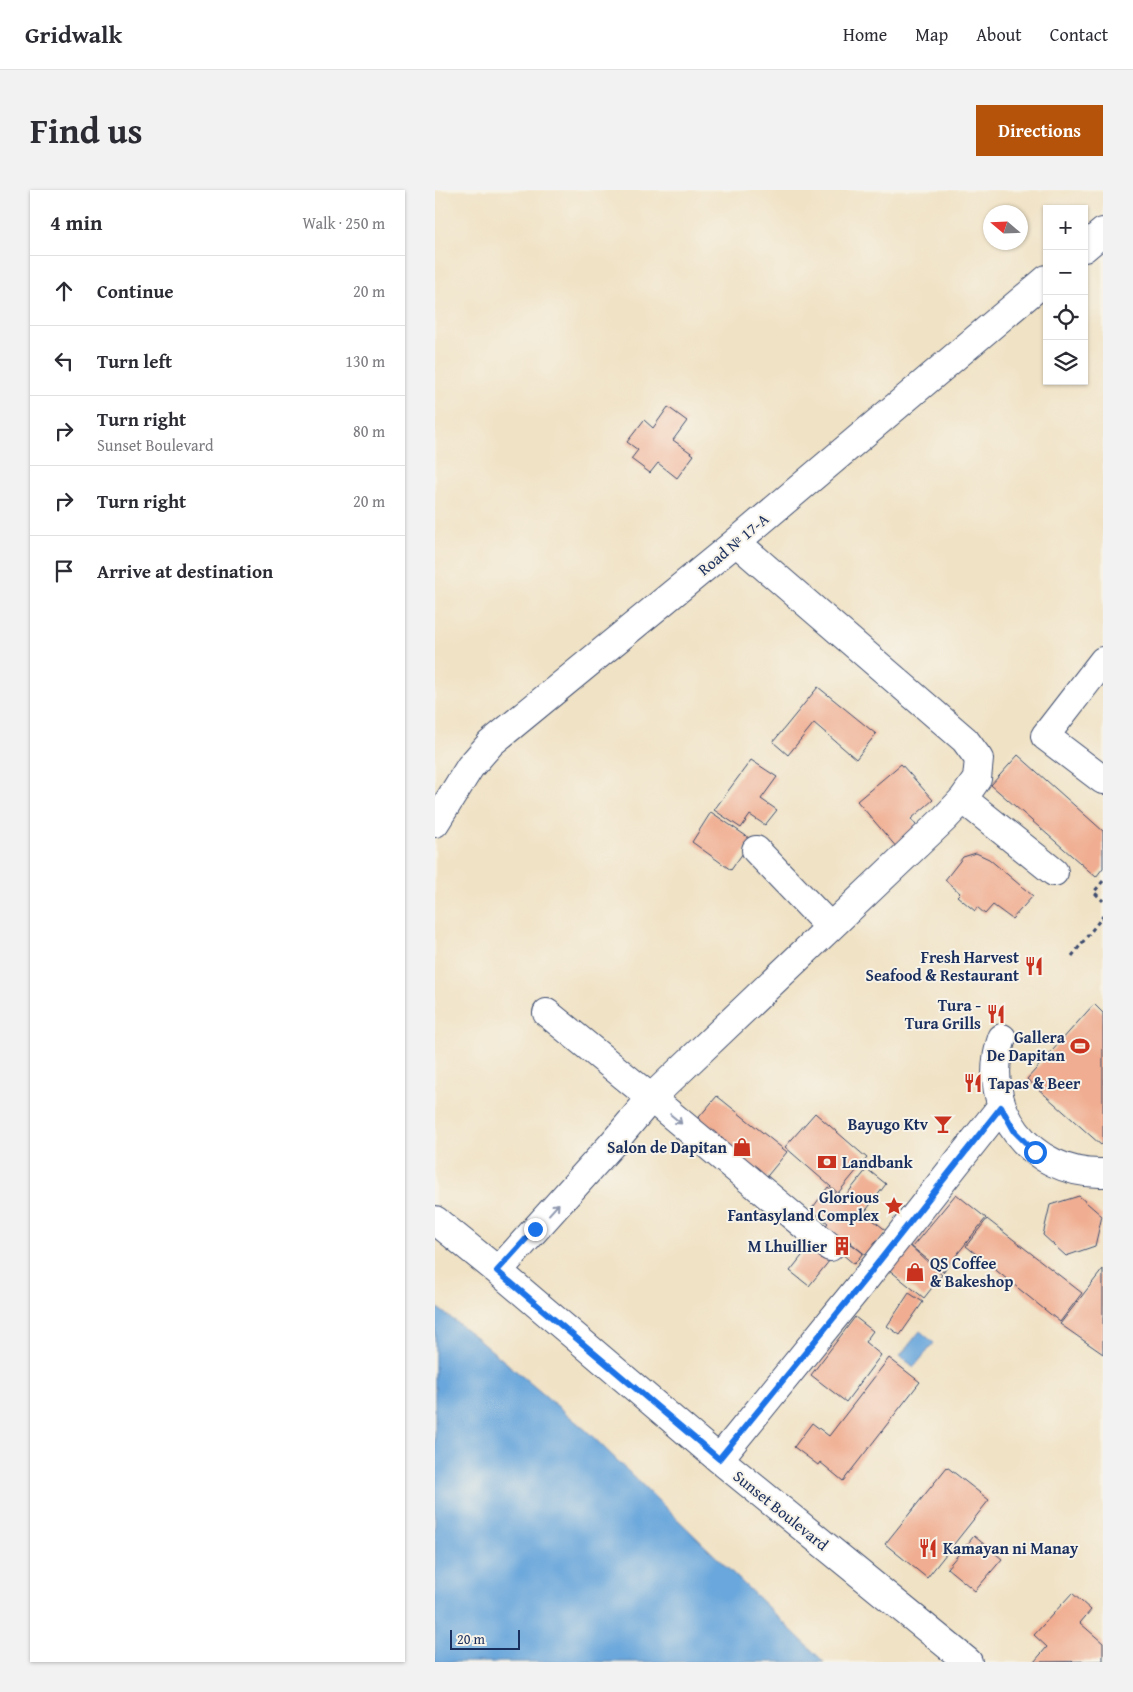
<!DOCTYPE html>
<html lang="en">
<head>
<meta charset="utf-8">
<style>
	:root { --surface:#fff; --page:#f2f2f3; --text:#2b2b33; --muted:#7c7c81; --line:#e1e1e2; --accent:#b45309 }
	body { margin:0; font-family:"Gentium Book Plus",serif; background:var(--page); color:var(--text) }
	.controls { position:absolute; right:15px; top:15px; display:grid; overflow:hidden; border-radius:0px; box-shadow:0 1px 4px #0004 }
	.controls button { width:45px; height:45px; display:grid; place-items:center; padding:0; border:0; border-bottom:1px solid var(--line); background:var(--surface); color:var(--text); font:25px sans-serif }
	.compass { position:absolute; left:548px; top:15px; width:45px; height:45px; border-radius:50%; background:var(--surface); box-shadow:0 1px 4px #0004; rotate:289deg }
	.scale { position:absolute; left:15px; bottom:12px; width:70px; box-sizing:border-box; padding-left:5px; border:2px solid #1b2f5e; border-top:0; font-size:14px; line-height:18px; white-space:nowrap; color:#1b2f5e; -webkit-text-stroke:4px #f7f3e8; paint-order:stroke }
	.stop { position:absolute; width:15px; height:15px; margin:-11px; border:4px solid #1a73e8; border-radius:50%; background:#fff }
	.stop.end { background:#1a73e8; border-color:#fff; box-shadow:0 1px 5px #0008 }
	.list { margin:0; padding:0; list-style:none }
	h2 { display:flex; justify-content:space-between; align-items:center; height:65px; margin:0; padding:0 20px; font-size:21px }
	h2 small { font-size:16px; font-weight:400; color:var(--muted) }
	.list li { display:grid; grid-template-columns:32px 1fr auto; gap:15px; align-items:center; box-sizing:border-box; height:70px; padding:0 20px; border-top:1px solid var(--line) }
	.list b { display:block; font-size:19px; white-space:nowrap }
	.list p { margin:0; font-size:16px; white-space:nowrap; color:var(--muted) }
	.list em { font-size:16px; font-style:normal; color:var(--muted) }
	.icon { flex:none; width:28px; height:28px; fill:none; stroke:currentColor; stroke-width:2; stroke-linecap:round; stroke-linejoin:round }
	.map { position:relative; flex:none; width:668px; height:1472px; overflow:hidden; border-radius:0px }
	header { display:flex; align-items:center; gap:30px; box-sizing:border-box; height:70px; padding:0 25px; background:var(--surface); border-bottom:1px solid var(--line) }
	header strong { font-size:24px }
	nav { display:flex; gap:28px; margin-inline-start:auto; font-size:18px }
	.intro { display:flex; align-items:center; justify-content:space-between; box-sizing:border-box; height:120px; padding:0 30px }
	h1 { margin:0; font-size:35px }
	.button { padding:12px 22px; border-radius:0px; background:var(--accent); color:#fff; font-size:18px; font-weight:700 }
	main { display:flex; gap:30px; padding:0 30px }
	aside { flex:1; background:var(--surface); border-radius:0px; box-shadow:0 1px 4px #0004 }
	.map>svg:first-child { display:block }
	.water { fill:#6aa7dc; stroke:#426b9d }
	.building { fill:#f0ad91 }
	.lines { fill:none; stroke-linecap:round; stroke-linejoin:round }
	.minor-casing { stroke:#3b4a6d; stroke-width:30 }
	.path { stroke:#3b4a6d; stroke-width:3; stroke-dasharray:4 4; stroke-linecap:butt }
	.minor { stroke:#fff; stroke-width:28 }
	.oneway { stroke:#8d97ae }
	.route { stroke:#1a73e8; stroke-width:6 }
	.labels { text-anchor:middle; stroke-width:4; stroke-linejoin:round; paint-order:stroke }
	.street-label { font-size:16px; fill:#1b2f5e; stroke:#f7f3e8 }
	.poi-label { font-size:16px; font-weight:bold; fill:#1b2f5e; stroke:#f7f3e8; text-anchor:end }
</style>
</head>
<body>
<header>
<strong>Gridwalk</strong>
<nav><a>Home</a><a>Map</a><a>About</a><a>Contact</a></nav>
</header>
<div class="intro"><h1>Find us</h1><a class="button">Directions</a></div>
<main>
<aside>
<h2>4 min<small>Walk · 250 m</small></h2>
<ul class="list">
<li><svg class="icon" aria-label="ahead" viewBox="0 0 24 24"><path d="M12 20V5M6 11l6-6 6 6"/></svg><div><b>Continue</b></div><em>20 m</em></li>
<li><svg class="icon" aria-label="left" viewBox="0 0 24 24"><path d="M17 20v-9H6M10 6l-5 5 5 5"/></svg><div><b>Turn left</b></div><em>130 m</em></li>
<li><svg class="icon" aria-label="right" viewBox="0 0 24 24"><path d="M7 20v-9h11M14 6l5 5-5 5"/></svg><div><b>Turn right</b><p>Sunset Boulevard</p></div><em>80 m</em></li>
<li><svg class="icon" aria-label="right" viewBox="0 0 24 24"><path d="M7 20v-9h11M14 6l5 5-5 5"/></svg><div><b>Turn right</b></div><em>20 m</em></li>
<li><svg class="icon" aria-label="arrive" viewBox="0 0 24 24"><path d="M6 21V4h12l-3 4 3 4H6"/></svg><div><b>Arrive at destination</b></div></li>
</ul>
</aside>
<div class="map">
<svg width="668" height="1472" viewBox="0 0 668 1472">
	<rect width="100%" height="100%" fill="#f7f3e8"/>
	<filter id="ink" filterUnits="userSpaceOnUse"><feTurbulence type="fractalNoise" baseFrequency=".02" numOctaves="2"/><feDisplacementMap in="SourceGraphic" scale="10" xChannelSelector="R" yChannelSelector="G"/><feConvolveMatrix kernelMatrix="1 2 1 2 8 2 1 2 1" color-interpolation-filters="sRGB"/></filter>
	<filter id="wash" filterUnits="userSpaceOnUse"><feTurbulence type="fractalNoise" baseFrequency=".0096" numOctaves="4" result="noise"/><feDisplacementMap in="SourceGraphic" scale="20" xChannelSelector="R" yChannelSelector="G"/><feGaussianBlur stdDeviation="1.12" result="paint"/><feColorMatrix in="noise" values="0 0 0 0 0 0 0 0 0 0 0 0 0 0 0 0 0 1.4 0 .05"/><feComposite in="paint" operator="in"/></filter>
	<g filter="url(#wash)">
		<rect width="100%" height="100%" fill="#f0e2c5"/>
		<!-- water -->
		<path class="water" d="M0,1116L42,1148L153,1242L389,1472H0Z
			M485,1141L499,1153L479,1177L465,1166Z"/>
		<g id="blocks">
			<!-- building -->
			<path class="building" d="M233,217L252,231L238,250L259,265L242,288L223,273L215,283L196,269L203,260L192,252L209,230L218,238Z
				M383,497L441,544L421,569L379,533L353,565L338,552Z
				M583,565L668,641V678L661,687L556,595Z
				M316,570L342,587L326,609L342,620L330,635L315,625L306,638L279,620Z
				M466,574L498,610L476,629L485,640L463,659L422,611Z
				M276,622L317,650L296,680L257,652Z
				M541,663L554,669L598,706L577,729L558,715L550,724L542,717L540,721L522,706L525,703L510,690L528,667Z
				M659,814L668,823V953L666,955L592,889Z
				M282,906L352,962L329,990L259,933Z
				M380,923L432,968L403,1003L350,957Z
				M432,979L451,994L429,1023L452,1041L432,1066L416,1053L417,1052H416L412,1049L415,1053L406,1064L403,1060L374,1096L355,1081L393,1033L376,1020L393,997L408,1009Z
				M521,1004L551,1028L508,1082L477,1057Z
				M644,1006L667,1026L660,1056L631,1066L608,1045L615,1015Z
				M552,1029L647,1103L625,1132L531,1056Z
				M416,1054L428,1063L419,1074L407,1064Z
				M473,1054L507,1085L489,1108L453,1079Z
				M668,1079V1164L625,1134Z
				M474,1103L488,1112L465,1145L452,1136Z
				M420,1127L438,1141L430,1152L446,1165L411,1212L376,1185Z
				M454,1168L485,1192L408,1291L385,1272L383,1275L359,1257L377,1233L394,1246Z
				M512,1277L554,1310L492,1388L450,1354Z
				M539,1346L567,1369L540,1401L512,1378Z
				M637,1403L656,1420L645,1433L668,1453V1471L599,1472L612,1457L599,1445Z"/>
		</g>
	</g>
	<g filter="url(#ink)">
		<use href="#blocks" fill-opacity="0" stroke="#3b4a6d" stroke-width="1"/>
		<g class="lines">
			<!-- minor casing -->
			<g class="minor-casing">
				<path id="minor" d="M649,58L668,42
					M668,471L610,546L668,590
					M528,609L619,682
					M0,633L35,577L56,553L301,352L612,89
					M321,660L395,737
					M112,823L216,908L510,628L528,609L542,589L544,569L530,550L301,352
					M567,848C543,918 596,985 668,983
					M0,1030L63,1081L284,1269L533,1472
					M63,1081L179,952L216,908L395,1057
					M284,1269L431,1088L566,917"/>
			</g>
			<!-- path -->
			<path class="path" d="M668,691L659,702L668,711
				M637,766L668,726"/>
			<!-- minor -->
			<use href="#minor" class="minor"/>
		</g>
		<!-- one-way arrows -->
		<defs><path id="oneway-shaft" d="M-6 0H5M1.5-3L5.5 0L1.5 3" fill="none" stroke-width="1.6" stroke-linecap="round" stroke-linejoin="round" transform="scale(1.25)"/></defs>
		<g class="oneway">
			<use href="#oneway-shaft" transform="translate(241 929) rotate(40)"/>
			<use href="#oneway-shaft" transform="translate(119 1019) rotate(-48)"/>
		</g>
	</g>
	<g class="lines" filter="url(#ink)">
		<!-- route -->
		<path class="route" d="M100,1039L62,1081L284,1269L431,1088L566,917L580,942L600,962"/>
	</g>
	<!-- icons -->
	<defs>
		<g id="restaurant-bare" transform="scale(1.5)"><path d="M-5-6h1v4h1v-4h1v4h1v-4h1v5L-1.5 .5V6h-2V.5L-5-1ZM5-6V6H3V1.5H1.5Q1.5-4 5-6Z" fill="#c8321e" stroke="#f7f3e8" stroke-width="2.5" paint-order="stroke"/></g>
		<g id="stadium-bare" transform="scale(1.5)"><path d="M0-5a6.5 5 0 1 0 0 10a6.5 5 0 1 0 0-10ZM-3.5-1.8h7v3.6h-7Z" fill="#c8321e" stroke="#f7f3e8" stroke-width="2.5" paint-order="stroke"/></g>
		<g id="bar-bare" transform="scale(1.5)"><path d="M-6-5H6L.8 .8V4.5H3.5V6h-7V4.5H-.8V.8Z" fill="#c8321e" stroke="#f7f3e8" stroke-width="2.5" paint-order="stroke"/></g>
		<g id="shop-bare" transform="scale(1.5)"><path d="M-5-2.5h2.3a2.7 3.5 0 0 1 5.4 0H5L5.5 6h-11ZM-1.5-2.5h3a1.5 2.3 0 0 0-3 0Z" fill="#c8321e" stroke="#f7f3e8" stroke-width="2.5" paint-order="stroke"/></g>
		<g id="bank-bare" transform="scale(1.5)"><path d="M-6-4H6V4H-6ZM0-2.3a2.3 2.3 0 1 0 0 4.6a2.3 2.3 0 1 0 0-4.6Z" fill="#c8321e" stroke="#f7f3e8" stroke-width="2.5" paint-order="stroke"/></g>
		<g id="sight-bare" transform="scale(1.5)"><path d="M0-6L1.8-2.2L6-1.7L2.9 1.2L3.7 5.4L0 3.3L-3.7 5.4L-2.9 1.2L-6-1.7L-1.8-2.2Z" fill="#c8321e" stroke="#f7f3e8" stroke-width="2.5" paint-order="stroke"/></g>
		<g id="building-bare" transform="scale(1.5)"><path d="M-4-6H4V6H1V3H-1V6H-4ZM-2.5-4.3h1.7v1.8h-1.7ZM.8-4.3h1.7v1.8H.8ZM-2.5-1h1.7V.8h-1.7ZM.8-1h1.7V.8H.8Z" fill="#c8321e" stroke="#f7f3e8" stroke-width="2.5" paint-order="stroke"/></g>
	</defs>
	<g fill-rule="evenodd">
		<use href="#restaurant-bare" x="599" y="776"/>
		<use href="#restaurant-bare" x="561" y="824"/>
		<use href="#stadium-bare" x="645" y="856"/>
		<use href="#restaurant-bare" x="538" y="893"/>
		<use href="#bar-bare" x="508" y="934"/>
		<use href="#shop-bare" x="307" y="957"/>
		<use href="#bank-bare" x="392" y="972"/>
		<use href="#sight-bare" x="459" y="1016"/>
		<use href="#building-bare" x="407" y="1056"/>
		<use href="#shop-bare" x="480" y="1082"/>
		<use href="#restaurant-bare" x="493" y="1358"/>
	</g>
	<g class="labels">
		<!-- street labels -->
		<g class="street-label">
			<text transform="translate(298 354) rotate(-40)" y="6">Road № 17-A</text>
			<text transform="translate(346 1320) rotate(39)" y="6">Sunset Boulevard</text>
		</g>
		<!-- poi labels -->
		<g class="poi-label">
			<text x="584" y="773">Fresh Harvest<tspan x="584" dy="18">Seafood &amp; Restaurant</tspan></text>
			<text x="546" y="821">Tura -<tspan x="546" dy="18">Tura Grills</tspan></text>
			<text x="630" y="853">Gallera<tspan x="630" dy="18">De Dapitan</tspan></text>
			<text x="553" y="899" text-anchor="start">Tapas &amp; Beer</text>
			<text x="493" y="940">Bayugo Ktv</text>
			<text x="292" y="963">Salon de Dapitan</text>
			<text x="407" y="978" text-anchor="start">Landbank</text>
			<text x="444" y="1013">Glorious<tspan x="444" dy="18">Fantasyland Complex</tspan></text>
			<text x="392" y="1062">M Lhuillier</text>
			<text x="495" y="1079" text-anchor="start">QS Coffee<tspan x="495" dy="18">&amp; Bakeshop</tspan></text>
			<text x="508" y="1364" text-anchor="start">Kamayan ni Manay</text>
		</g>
	</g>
</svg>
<div class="controls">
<button>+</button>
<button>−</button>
<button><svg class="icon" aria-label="locate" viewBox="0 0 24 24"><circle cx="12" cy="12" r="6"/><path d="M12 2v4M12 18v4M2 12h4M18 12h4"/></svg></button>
<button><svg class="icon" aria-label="layers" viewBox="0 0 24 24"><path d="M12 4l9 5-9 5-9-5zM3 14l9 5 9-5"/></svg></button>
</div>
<svg class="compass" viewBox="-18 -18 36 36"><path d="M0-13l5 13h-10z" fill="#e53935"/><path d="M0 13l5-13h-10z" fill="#7c7c81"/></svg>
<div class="scale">20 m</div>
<div class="stop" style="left:600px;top:962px"></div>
<div class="stop end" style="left:100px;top:1039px"></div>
</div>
</main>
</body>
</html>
